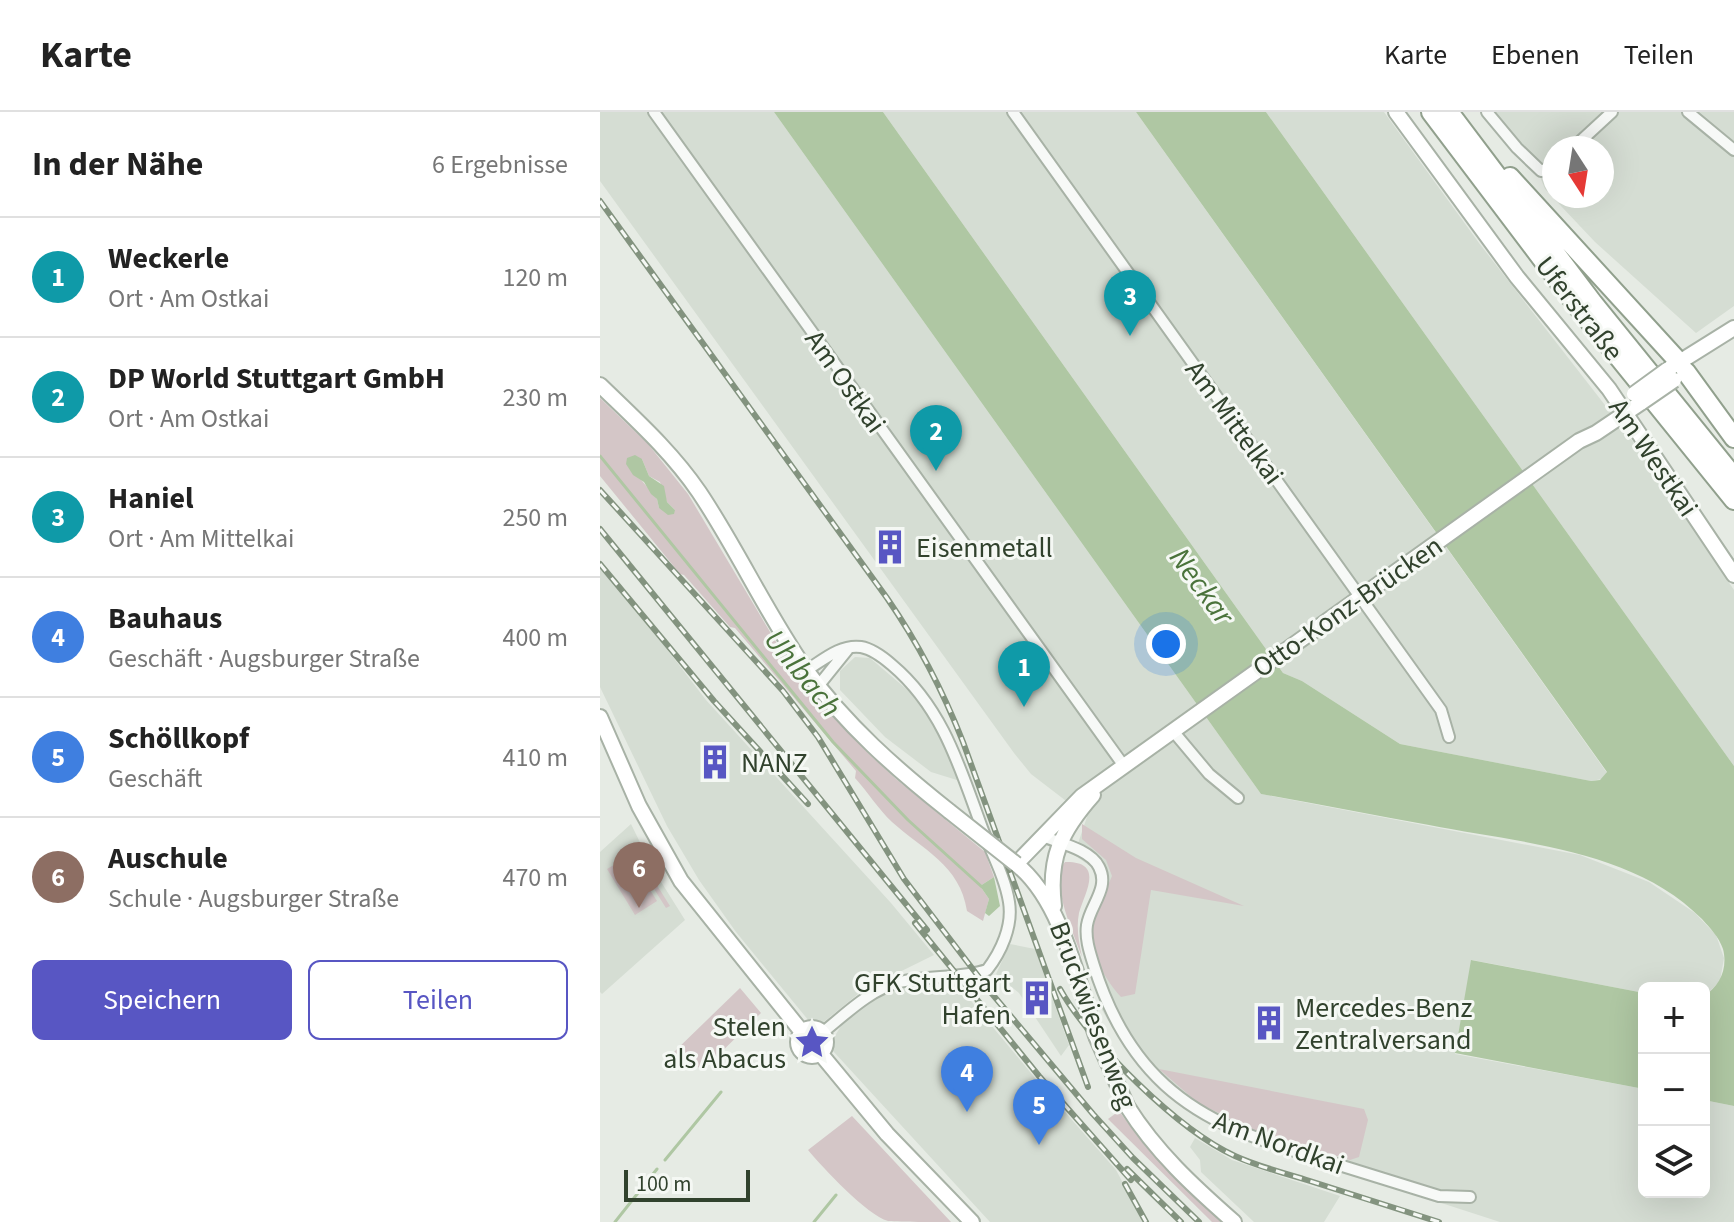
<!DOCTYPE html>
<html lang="de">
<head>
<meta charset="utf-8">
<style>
	:root { --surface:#fff; --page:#f2f2f2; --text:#222; --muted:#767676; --line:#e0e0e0; --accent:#5856c3 }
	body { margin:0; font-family:"Source Sans 3",sans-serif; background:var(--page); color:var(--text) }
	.controls { position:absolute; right:24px; bottom:24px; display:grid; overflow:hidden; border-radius:12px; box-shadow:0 8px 32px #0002 }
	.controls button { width:72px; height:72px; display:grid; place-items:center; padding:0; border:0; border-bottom:2px solid var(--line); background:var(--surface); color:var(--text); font:40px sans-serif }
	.compass { position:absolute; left:942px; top:24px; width:72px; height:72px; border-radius:50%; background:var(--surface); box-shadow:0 8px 32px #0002; rotate:168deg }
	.scale { position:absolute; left:24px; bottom:20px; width:126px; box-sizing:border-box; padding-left:8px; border:4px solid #31422d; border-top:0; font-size:22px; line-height:28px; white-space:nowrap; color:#31422d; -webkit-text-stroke:6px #f5f8f4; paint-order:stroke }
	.you { position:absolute; left:566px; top:532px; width:28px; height:28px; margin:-20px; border:6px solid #fff; border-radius:50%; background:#1a73e8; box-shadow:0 0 0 12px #1a73e833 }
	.badge { display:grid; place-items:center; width:52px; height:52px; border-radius:50%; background:var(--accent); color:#fff; font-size:26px; font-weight:700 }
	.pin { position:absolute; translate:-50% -66px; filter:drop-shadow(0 2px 4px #0008) }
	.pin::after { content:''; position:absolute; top:42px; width:28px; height:24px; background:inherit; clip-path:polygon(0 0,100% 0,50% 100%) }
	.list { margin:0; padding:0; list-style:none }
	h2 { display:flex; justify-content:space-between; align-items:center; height:104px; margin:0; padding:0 32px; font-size:34px }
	h2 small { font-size:26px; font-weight:400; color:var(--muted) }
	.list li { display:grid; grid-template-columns:52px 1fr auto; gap:24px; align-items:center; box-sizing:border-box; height:120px; padding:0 32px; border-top:2px solid var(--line) }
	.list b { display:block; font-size:30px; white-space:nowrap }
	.list p { margin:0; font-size:26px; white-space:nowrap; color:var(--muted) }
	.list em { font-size:26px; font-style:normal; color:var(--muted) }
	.actions { display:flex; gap:16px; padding:24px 32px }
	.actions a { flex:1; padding:18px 0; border:2px solid var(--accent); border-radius:12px; text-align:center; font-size:28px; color:var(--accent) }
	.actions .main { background:var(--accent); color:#fff }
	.icon { flex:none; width:44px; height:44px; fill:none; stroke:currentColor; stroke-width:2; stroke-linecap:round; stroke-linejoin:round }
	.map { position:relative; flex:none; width:1134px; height:1110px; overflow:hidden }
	header { display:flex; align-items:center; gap:48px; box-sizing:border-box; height:112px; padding:0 40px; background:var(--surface); border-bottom:2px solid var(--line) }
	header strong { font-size:38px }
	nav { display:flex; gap:44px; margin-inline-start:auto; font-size:28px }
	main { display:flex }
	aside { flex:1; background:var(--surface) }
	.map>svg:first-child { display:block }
	.built { fill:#d5ddd3; fill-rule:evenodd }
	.green { fill:#d4c6c7; fill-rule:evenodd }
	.water { fill:#afc7a3 }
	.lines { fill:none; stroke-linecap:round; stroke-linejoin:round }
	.stream { stroke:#afc7a3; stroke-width:3 }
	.street-casing { stroke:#a8b2a6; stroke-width:14 }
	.secondary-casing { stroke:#a8b2a6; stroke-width:18 }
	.highway-casing { stroke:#91a08d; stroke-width:22 }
	.street { stroke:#f7f9f7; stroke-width:10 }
	.secondary { stroke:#fff; stroke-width:14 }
	.highway { stroke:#fff; stroke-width:18 }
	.rail-casing { stroke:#83937f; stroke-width:6 }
	.rail { stroke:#f5f8f4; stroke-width:3; stroke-dasharray:9; stroke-linecap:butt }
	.secondary-bridge-casing { stroke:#a8b2a6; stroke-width:18; stroke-linecap:butt }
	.secondary-bridge { stroke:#fff; stroke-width:14 }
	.labels { text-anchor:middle; stroke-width:6; stroke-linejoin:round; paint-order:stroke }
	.street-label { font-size:28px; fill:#31422d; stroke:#f5f8f4 }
	.poi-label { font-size:28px; fill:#31422d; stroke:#f5f8f4; text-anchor:start }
	.water-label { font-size:30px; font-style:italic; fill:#4a733b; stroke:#f5f8f4 }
</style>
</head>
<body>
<header>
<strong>Karte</strong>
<nav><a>Karte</a><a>Ebenen</a><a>Teilen</a></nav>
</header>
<main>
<aside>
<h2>In der Nähe<small>6 Ergebnisse</small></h2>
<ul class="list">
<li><span class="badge" style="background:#0f9aa8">1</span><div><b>Weckerle</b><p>Ort · Am Ostkai</p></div><em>120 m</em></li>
<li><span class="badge" style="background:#0f9aa8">2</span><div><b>DP World Stuttgart GmbH</b><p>Ort · Am Ostkai</p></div><em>230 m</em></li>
<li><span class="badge" style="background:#0f9aa8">3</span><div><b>Haniel</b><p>Ort · Am Mittelkai</p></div><em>250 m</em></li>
<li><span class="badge" style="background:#3f7fe0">4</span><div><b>Bauhaus</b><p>Geschäft · Augsburger Straße</p></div><em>400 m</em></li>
<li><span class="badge" style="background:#3f7fe0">5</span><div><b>Schöllkopf</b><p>Geschäft</p></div><em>410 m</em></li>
<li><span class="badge" style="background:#8d6e63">6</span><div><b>Auschule</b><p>Schule · Augsburger Straße</p></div><em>470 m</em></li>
</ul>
<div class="actions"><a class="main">Speichern</a><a>Teilen</a></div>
</aside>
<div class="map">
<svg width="1134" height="1110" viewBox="0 0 1134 1110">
	<rect width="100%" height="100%" fill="#e6ebe4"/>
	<!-- built -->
	<path class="built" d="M0,0H174L661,682L980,743L1049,770L1095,801L1116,823L1124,846L1120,869L1106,883L1104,884V876H1044V881L872,848L855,942L1044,977V1080H1104V988L1134,994V1110H900L628,1022L583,996L555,973L523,933L502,898L483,826L484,810L497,772L493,756L474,743L487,705L431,662L414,641L0,69Z
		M283,0H536L1007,661L1002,667L991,669L800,632L702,569L683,561Z
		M666,0H784L879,131L1029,324L1134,478V654Z
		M893,0H1134V194L1096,221L995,130L945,77L933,47ZM954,36H1002V84H954Z
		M0,450L106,588L291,791L334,843L263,878L220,913L209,909L136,820L99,768L67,714L0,575Z
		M255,545L270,546L311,581L337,616L360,669L331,660L285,625L240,578V559Z
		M31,712L53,757L85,808L2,882L0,880V740Z
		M410,832L435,837L469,933L461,944L419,881L396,862Z
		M357,872L435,966L516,1058L544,1110H390L233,939V927L241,914L270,889L297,877Z
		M595,1026L632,1048L740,1084L724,1110H654L601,1060L600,1048L590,1035Z"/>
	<!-- green -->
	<path class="green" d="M0,286L48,332L88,382L179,535L210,578L268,641L296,667L385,740L394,765L380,774L389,787L383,809L367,799C360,753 323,738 292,710C278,697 268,680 255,666L256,659L135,516L130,515L84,463L80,462L0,364ZM42,347L49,364L60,370L67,390L75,398L59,396L57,387L38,364Z
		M482,712L536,746L644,794L551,778L535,882L521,885C505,868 486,835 491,811C495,795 506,779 512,764L506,748L482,727Z
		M31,732L70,794L66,796L27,734Z
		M29,744L57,789L35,803L7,757Z
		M465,750C506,749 484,782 479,801C476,816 479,830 482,845C474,822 449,770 465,750Z
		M140,876L161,901L103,958L73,941Z
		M559,957L764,997L768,1008L759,1045L750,1048L662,1022L598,991Z
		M519,999L546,1035L624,1110H612L508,1007Z
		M252,1004L351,1110C334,1110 302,1110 288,1109C267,1103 223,1056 208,1038Z"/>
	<!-- water -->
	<path class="water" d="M174,0H283L683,561L702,569L800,632L991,669L1000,668L1007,660L536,0H666L1134,654V994L1104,988V884C1120,874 1128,856 1123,837C1119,825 1110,816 1102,807C1033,737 920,731 829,713C773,703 717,692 661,682Z
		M35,343L42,347L49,364L64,374L67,390L75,398L74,402L68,403L59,396L57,387L51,382L44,370L33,363L26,352L27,346Z
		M394,765L400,794L389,804L385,801L389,787L380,774Z
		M871,848L1044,881V977L855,941Z"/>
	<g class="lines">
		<!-- stream -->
		<path class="stream" d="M0,344L233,630L308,708L382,775
			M65,1048L121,980
			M15,1110L57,1057
			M214,1110L236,1083"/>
		<!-- street casing -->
		<g class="street-casing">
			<path id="street" d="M54,0L524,654
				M413,0L841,598L849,625
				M887,0L917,36L941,59L954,54
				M1088,0L1134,38
				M973,36L1012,0
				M207,558C223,548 241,532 261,535C273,537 284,546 292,553C343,596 360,656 382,716C391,740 405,765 409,790C413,814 401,840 387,858C359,867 329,863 300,870C269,878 247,901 222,921
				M219,573L248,537
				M573,619L609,662L638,686
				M442,724C459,731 490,737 499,755C510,776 490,793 487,813C485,827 490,841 494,854C508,899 530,941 565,973C610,1014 666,1030 723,1048C762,1060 800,1072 839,1084L870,1085"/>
		</g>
		<!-- secondary casing -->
		<g class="secondary-casing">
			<path id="secondary" d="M796,0L917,165L1009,277L1134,463
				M1070,256L1134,216
				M0,273C35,307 71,339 99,380C138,438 166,501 206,558C246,613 296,657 349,699
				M0,605L39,694L81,769L202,920
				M454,794C448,746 461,719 493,683
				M198 930a14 14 0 1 1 28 0a14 14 0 1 1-28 0Z
				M496,924C478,870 462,788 416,752L482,684L979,329L996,321L1042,290
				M220,941L287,1022L372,1110
				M527,994C556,1040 593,1074 634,1110"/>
		</g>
		<!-- highway casing -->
		<g class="highway-casing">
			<path id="highway" d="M831,0L982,200L1134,388
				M849,0L993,191L1134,365
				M910,65L1079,250
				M1086,260L1134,326"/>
		</g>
		<!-- street -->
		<use href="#street" class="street"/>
		<!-- secondary -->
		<use href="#secondary" class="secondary"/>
		<!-- highway -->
		<use href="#highway" class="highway"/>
		<!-- rail casing -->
		<g class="rail-casing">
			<path id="rail" d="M0,89L287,486C318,531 343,579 363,630L488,975
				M0,378L183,579L218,625L304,767L388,877L493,1002L533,1046L599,1110
				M0,417L327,818
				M0,452L114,589L208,692
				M315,811L439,964L531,1068
				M460,877C490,931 578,1018 635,1044C659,1055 685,1061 710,1069C753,1083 796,1096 839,1110
				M527,1057L581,1110
				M525,1072L546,1110"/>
		</g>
		<!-- rail -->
		<use href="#rail" class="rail"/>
		<!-- secondary-bridge casing -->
		<g class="secondary-bridge-casing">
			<path id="secondary-bridge" d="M1034,282L1067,258
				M1042,290L1074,268
				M349,699L416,752
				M496,924L527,994"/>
		</g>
		<!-- secondary-bridge -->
		<use href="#secondary-bridge" class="secondary-bridge"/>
	</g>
	<!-- icons -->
	<defs>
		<g id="building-bare" transform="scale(2.76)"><path d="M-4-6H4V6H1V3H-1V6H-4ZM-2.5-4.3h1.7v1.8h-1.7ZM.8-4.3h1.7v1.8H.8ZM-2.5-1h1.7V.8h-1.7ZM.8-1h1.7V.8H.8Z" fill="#5856c3" stroke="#f5f8f4" stroke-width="2.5" paint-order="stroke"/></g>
		<g id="sight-bare" transform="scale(2.76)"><path d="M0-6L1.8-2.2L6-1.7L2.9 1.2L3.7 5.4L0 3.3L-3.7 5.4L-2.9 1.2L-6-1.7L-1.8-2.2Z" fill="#5856c3" stroke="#f5f8f4" stroke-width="2.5" paint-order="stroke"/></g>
	</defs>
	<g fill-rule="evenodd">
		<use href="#building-bare" x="290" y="435"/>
		<use href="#building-bare" x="115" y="650"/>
		<use href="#building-bare" x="437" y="886"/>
		<use href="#building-bare" x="669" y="911"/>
		<use href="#sight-bare" x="212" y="930"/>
	</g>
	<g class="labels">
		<!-- street labels -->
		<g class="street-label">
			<text transform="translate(980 196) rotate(52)" y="10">Uferstraße</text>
			<text transform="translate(246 269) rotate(55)" y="10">Am Ostkai</text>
			<text transform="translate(635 310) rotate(54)" y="10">Am Mittelkai</text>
			<text transform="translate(1054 345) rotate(56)" y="10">Am Westkai</text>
			<text transform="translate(747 494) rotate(-35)" y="10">Otto-Konz-Brücken</text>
			<text transform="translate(494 903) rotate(69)" y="10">Bruckwiesenweg</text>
			<text transform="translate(679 1030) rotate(20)" y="10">Am Nordkai</text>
		</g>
		<!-- poi labels -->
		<g class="poi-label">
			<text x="316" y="445">Eisenmetall</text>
			<text x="141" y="660">NANZ</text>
			<text x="411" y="880" text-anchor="end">GFK Stuttgart<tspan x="411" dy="32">Hafen</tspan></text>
			<text x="695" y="905">Mercedes-Benz<tspan x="695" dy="32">Zentralversand</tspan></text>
			<text x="186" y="924" text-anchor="end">Stelen<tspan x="186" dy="32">als Abacus</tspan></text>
		</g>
		<!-- water labels -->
		<g class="water-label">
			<text transform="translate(602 474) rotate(54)" y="10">Neckar</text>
			<text transform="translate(203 561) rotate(51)" y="10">Uhlbach</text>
		</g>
	</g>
</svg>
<div class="controls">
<button>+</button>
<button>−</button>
<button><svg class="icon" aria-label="layers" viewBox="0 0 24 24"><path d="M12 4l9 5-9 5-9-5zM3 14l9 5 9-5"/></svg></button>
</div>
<svg class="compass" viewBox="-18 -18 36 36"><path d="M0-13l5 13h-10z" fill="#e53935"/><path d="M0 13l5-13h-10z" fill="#767676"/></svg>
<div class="scale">100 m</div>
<div class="you"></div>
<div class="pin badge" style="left:424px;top:595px;background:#0f9aa8">1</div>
<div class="pin badge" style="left:336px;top:359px;background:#0f9aa8">2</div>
<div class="pin badge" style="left:530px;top:224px;background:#0f9aa8">3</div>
<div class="pin badge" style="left:367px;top:1000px;background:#3f7fe0">4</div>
<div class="pin badge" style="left:439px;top:1033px;background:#3f7fe0">5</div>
<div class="pin badge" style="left:39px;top:796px;background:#8d6e63">6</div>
</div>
</main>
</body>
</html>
